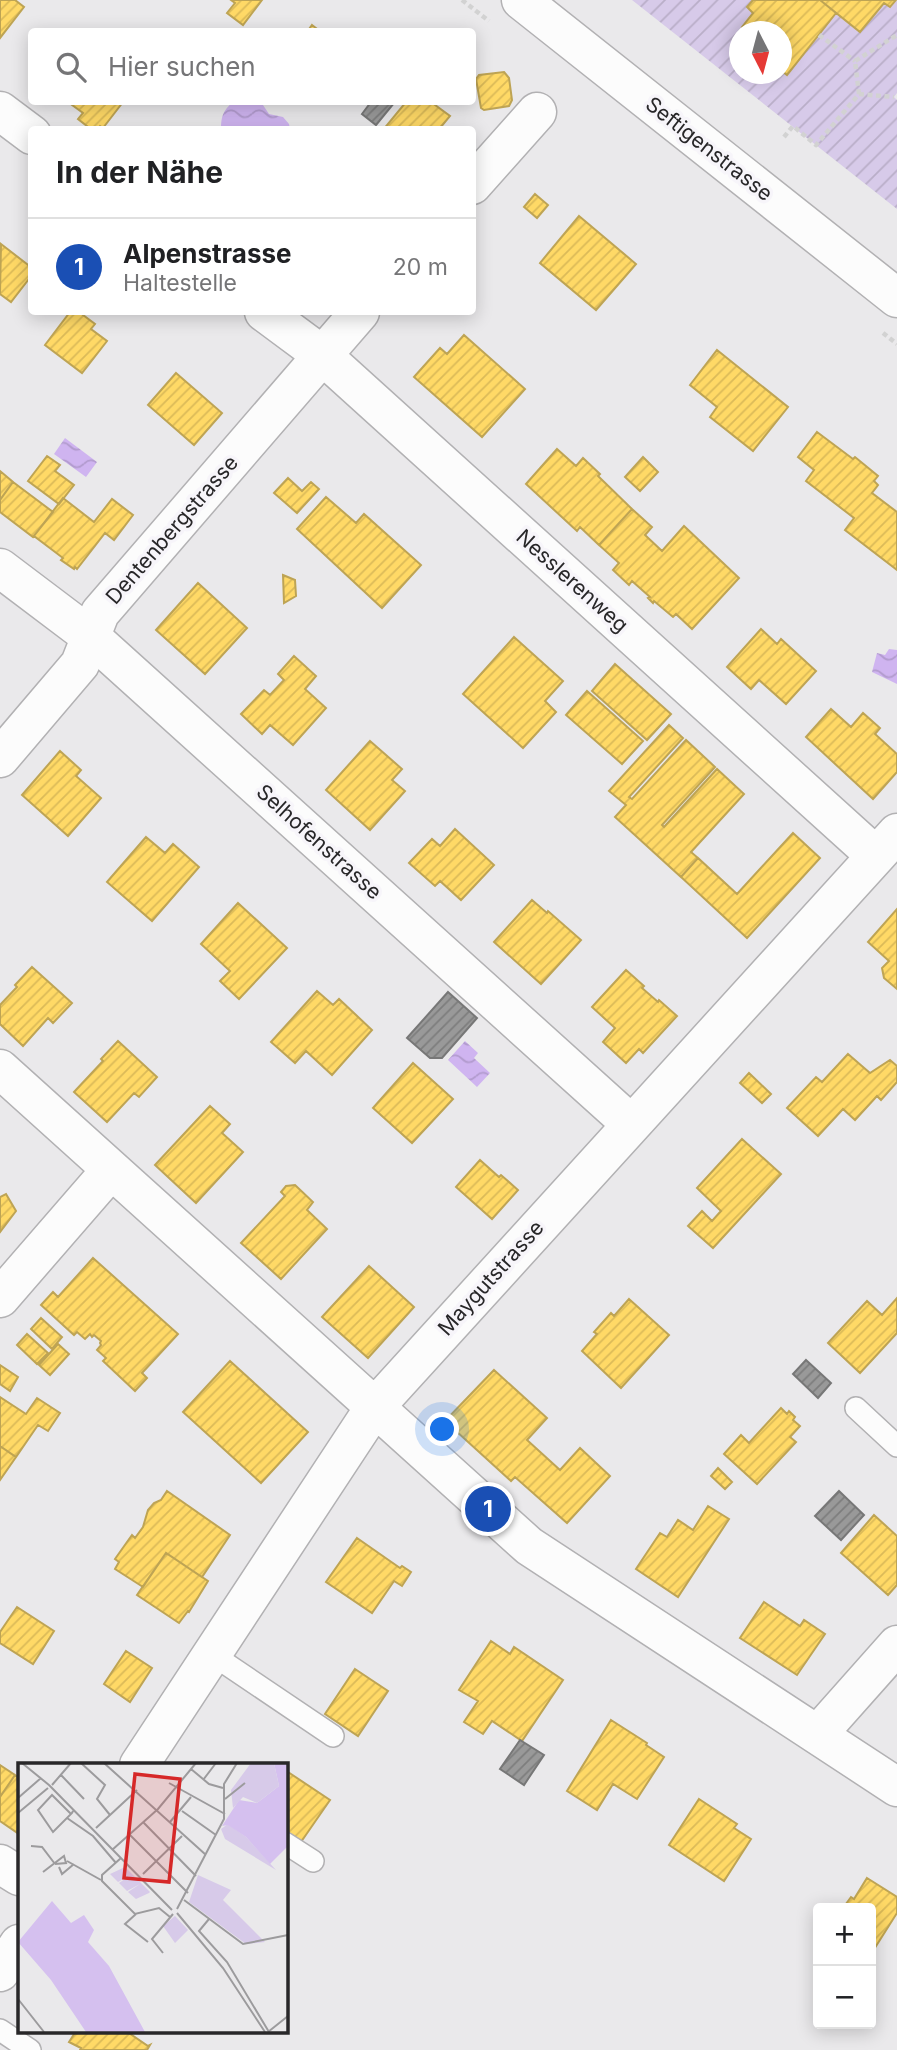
<!DOCTYPE html>
<html lang="de">
<head>
<meta charset="utf-8">
<style>
	:root { --surface:#fff; --page:#f6f6f6; --text:#202124; --muted:#757577; --line:#e0e0e0; --accent:#6c6b6d }
	body { margin:0; font-family:Inter,sans-serif; background:var(--page); color:var(--text) }
	.controls { position:absolute; right:21px; bottom:21px; display:grid; overflow:hidden; border-radius:7px; box-shadow:0 4px 18px #0003 }
	.controls button { width:63px; height:63px; display:grid; place-items:center; padding:0; border:0; border-bottom:2px solid var(--line); background:var(--surface); color:var(--text); font:35px sans-serif }
	.compass { position:absolute; left:729px; top:21px; width:63px; height:63px; border-radius:50%; background:var(--surface); box-shadow:0 4px 18px #0003; rotate:174deg }
	.you { position:absolute; left:443px; top:1430px; width:24px; height:24px; margin:-18px; border:5px solid #fff; border-radius:50%; background:#1a73e8; box-shadow:0 0 0 10px #1a73e833 }
	.badge { display:grid; place-items:center; width:46px; height:46px; border-radius:50%; background:var(--accent); color:#fff; font-size:23px; font-weight:700 }
	.pin { position:absolute; translate:-50% -50%; border:4px solid #fff; box-shadow:0 2px 7px #0006 }
	.list { margin:0; padding:0; list-style:none }
	h2 { display:flex; justify-content:space-between; align-items:center; height:91px; margin:0; padding:0 28px; font-size:30px }
	h2 small { font-size:23px; font-weight:400; color:var(--muted) }
	.list li { display:grid; grid-template-columns:46px 1fr auto; gap:21px; align-items:center; box-sizing:border-box; height:98px; padding:0 28px; border-top:2px solid var(--line) }
	.list b { display:block; font-size:26px; white-space:nowrap }
	.list p { margin:0; font-size:23px; white-space:nowrap; color:var(--muted) }
	.list em { font-size:23px; font-style:normal; color:var(--muted) }
	.icon { flex:none; width:38px; height:38px; fill:none; stroke:currentColor; stroke-width:2; stroke-linecap:round; stroke-linejoin:round }
	.map { position:relative; flex:none; width:897px; height:2050px; overflow:hidden }
	.search { position:absolute; background:var(--surface); box-shadow:0 4px 18px #0003; left:28px; top:28px; width:448px; height:77px; display:flex; align-items:center; gap:18px; box-sizing:border-box; padding:0 24px; border-radius:7px; color:var(--muted); font-size:26px }
	.panel { position:absolute; background:var(--surface); box-shadow:0 4px 18px #0003; left:28px; top:126px; width:448px; height:189px; border-radius:7px }
	.map>svg:first-child { display:block }
	.garden { fill:url(#garden-furrows) }
	.water { fill:url(#water-waves) }
	.homes { fill:url(#homes-hatch); stroke:#bea454; stroke-width:2 }
	.industry { fill:url(#industry-hatch); stroke:#777; stroke-width:2 }
	.lines { fill:none; stroke-linecap:round; stroke-linejoin:round }
	.service-casing { stroke:#b2b1b3; stroke-width:24 }
	.minor-casing { stroke:#b2b1b3; stroke-width:41 }
	.secondary-casing { stroke:#b2b1b3; stroke-width:41 }
	.path { stroke:#d2d2d2; stroke-width:4.5; stroke-dasharray:5 3.5; stroke-linecap:butt }
	.service { stroke:#fcfcfc; stroke-width:21 }
	.minor { stroke:#fcfcfc; stroke-width:38 }
	.secondary { stroke:#fcfcfc; stroke-width:38 }
	.labels { text-anchor:middle; stroke-width:7; stroke-linejoin:round; paint-order:stroke }
	.street-label { font-size:21px; fill:#282729; stroke:#f7f5fa }
	.inset-road { fill:none; stroke:#9c9b9d; stroke-width:2 }
	.view { fill:#d62828; fill-opacity:0.15; stroke:#d62828; stroke-width:3.5 }
	.inset-edge { fill:none; stroke:#282729; stroke-width:3.5 }
</style>
</head>
<body>
<div class="map">
<svg width="897" height="2050" viewBox="0 0 897 2050">
	<defs>
		<pattern id="garden-furrows" width="10" height="10" patternUnits="userSpaceOnUse" patternTransform="scale(1.75)"><rect width="10" height="10" fill="#d7cae9"/><path d="M-1 1l2-2M0 10L10 0M9 11l2-2" fill="none" stroke="#b9aec8"/></pattern>
		<pattern id="water-waves" width="16" height="10" patternUnits="userSpaceOnUse" patternTransform="scale(1.75)"><rect width="16" height="10" fill="#cfb4f0"/><path d="M0 5q4-4 8 0t8 0" fill="none" stroke="#b29bce"/></pattern>
		<pattern id="homes-hatch" width="6" height="6" patternUnits="userSpaceOnUse" patternTransform="scale(1.75)"><rect width="6" height="6" fill="#ffd966"/><path d="M-1 1l2-2M0 6l6-6M5 7l2-2" fill="none" stroke="#dbba58"/></pattern>
		<pattern id="industry-hatch" width="6" height="6" patternUnits="userSpaceOnUse" patternTransform="scale(1.75)"><rect width="6" height="6" fill="#999"/><path d="M-1 1l2-2M0 6l6-6M5 7l2-2" fill="none" stroke="#7d7d7d"/></pattern>
	</defs>
	<rect width="100%" height="100%" fill="#eae9eb"/>
	<!-- garden -->
	<path class="garden" d="M632,0H753V13L748,31L740,32V74H782V71L787,75L836,13L884,3L890,7L897,0V93L894,97L897,100V209Z"/>
	<!-- water -->
	<path class="water" d="M233,102H261L269,114L283,117L289,124L290,129H221C221,117 223,110 233,102Z
		M65,438L97,462L86,477L54,454Z
		M889,649L897,650V684L872,672L877,653L885,655Z
		M465,1041L478,1053L474,1058L490,1073L477,1087L448,1060Z"/>
	<!-- homes -->
	<path class="homes" d="M0,0H15L24,7L0,38Z
		M231,0H262L243,25L227,13L235,3Z
		M753,0H820L836,13L787,75L782,71V32H748L742,27L753,13L747,7Z
		M820,0H896L890,7L884,3L860,32Z
		M312,25L321,32H307Z
		M504,72L509,78L512,100L509,106L484,110L481,108L476,79L479,75Z
		M68,102H123L103,128L100,126L97,130H92L78,119L83,113Z
		M406,102H431L450,116L440,128L443,130H383Z
		M535,194L548,205L537,218L524,207Z
		M579,216L636,264L596,310L540,263Z
		M1,244L32,268V275L11,302L0,294Z
		M70,312H79L95,324L91,329L107,341L82,373L45,345Z
		M464,335L525,389L482,437L414,377L440,348L447,354Z
		M717,350L788,407L753,451L710,417L717,407L690,385Z
		M176,373L222,413L194,445L148,405Z
		M817,432L853,459L855,457L878,476L874,481L878,485L872,493L897,512V570L845,530L854,518L806,481L814,470L798,457Z
		M557,449L576,466L583,458L600,474L598,476L632,509L599,545L580,527L577,531L526,484Z
		M47,456L60,465L55,471L74,485L59,504L28,481Z
		M643,457L658,472L640,491L625,477Z
		M0,471L13,482L0,500Z
		M288,478L302,491L311,482L319,489L297,513L274,493Z
		M13,482L53,512L33,537L0,512V500Z
		M326,497L356,523L364,514L421,565L382,608L297,529Z
		M63,498L94,522L112,499L133,515L114,540L105,533L77,569L75,567L74,569L61,560L63,558L34,536Z
		M632,509L652,527L645,535L662,551L684,526L739,578L692,629L676,614L673,617L654,601L653,603L648,598L650,597L632,581L629,585L613,570L619,563L599,545Z
		M283,575L295,580L296,596L284,603Z
		M198,583L247,628L205,674L156,630Z
		M761,629L777,644L781,639L816,671L786,704L759,680L751,689L727,667Z
		M514,637L563,681L545,701L556,712L523,748L463,694Z
		M294,656L316,676L305,689L326,708L293,745L270,725L262,734L241,714L264,690L270,695L284,680L278,674Z
		M615,664L671,714L647,740L592,691Z
		M587,691L643,741L622,764L566,715Z
		M831,709L851,727L863,713L880,728L875,734L897,754V772L873,799L806,737Z
		M669,725L683,738L629,797L632,799L686,740L715,767L662,825L664,827L717,769L744,794L691,852L698,858L681,877L615,817L626,805L609,791Z
		M370,741L402,769L392,780L405,791L370,830L326,790Z
		M60,751L81,770L76,776L101,798L68,836L22,795Z
		M455,829L494,865L461,900L440,881L435,886L409,863L432,839L440,846Z
		M793,833L820,858L747,938L681,877L698,858L737,894Z
		M146,837L165,853L173,844L199,867L152,921L107,882Z
		M532,900L547,913L548,911L581,940L541,984L494,942Z
		M238,903L287,948L239,999L220,981L230,971L201,944Z
		M897,909V989L884,978L882,968L889,961L868,942Z
		M32,967L72,1003L53,1023L48,1018L23,1046L0,1024V1005L17,987L15,985Z
		M626,970L644,986L642,988L658,1002L659,1000L677,1016L643,1053L639,1049L626,1063L603,1042L615,1028L592,1007Z
		M317,991L333,1005L339,999L372,1030L332,1075L306,1051L295,1063L271,1042Z
		M118,1041L157,1077L139,1097L134,1093L107,1122L74,1092L103,1061L101,1059Z
		M848,1054L870,1073L890,1060L897,1066V1082L881,1100L877,1096L855,1120L843,1109L818,1136L787,1108L816,1077L822,1082Z
		M413,1063L453,1099L412,1143L373,1108Z
		M749,1073L771,1094L762,1103L740,1083Z
		M210,1106L230,1124L222,1133L243,1152L196,1203L155,1165Z
		M742,1139L781,1174L713,1248L688,1226L702,1211L712,1221L721,1211L697,1188Z
		M480,1160L499,1177L501,1175L518,1190L492,1219L456,1187Z
		M295,1185L313,1202L307,1210L327,1229L281,1279L241,1243L285,1196L281,1192L286,1186Z
		M6,1194L16,1211L0,1232V1197Z
		M93,1258L178,1334L142,1373L147,1378L135,1391L103,1361L106,1358L97,1350L101,1345L100,1343L101,1341L94,1335L92,1337L90,1334L85,1339L77,1332L74,1335L41,1305L53,1292L58,1297Z
		M369,1266L414,1307L368,1358L322,1317Z
		M897,1298V1333L860,1373L828,1343L867,1301L882,1315Z
		M629,1299L669,1335L621,1388L582,1351L597,1334L594,1332L611,1313L614,1316Z
		M41,1318L62,1337L52,1349L31,1329Z
		M27,1334L48,1353L37,1364L17,1345Z
		M58,1344L69,1354L50,1375L39,1365Z
		M230,1361L308,1432L261,1483L183,1412Z
		M0,1365L18,1377L10,1391L0,1384Z
		M494,1370L547,1418L527,1440L560,1470L580,1448L610,1476L567,1523L515,1477L511,1481L445,1421Z
		M0,1397L26,1414L37,1398L60,1413L48,1431L38,1425L16,1457L0,1446Z
		M781,1408L787,1414L789,1411L795,1417L793,1420L800,1426L790,1437L796,1442L757,1484L724,1454L741,1435L749,1443Z
		M0,1446L16,1457L0,1480Z
		M718,1468L732,1482L725,1489L711,1476Z
		M167,1491L230,1535L202,1577L166,1553L143,1587L115,1569L119,1562L115,1559L132,1535L135,1538L143,1527L148,1510L154,1503L161,1500Z
		M708,1506L729,1519L678,1597L636,1569L660,1533L667,1537L678,1520L693,1530Z
		M874,1515L897,1536V1585L888,1595L841,1553Z
		M357,1538L400,1568L402,1566L411,1572L402,1586L394,1581L372,1613L326,1582Z
		M166,1553L208,1581L189,1612L188,1611L179,1623L137,1595Z
		M764,1602L800,1626L804,1620L825,1634L797,1675L740,1638Z
		M17,1607L54,1631L33,1664L0,1643V1632Z
		M491,1641L510,1654L514,1647L563,1680L522,1741L492,1721L483,1734L464,1722L478,1701L459,1690Z
		M126,1651L152,1668L130,1702L104,1684Z
		M355,1669L388,1691L358,1736L325,1714Z
		M611,1720L647,1743L646,1745L664,1757L637,1799L613,1784L597,1810L567,1791Z
		M0,1765L15,1775L0,1797Z
		M285,1770L330,1800L301,1842L285,1832Z
		M15,1775L19,1778V1834L0,1821V1797Z
		M699,1799L737,1824L734,1828L751,1839L724,1881L669,1845Z
		M867,1878L897,1897V1913L871,1954V1908H843L851,1897L854,1899Z
		M76,2031H126L148,2046L150,2045L147,2050H80L81,2048L69,2042Z"/>
	<!-- industry -->
	<path class="industry" d="M371,102H392L394,103L376,125L362,114Z
		M448,992L477,1018L442,1058H430L407,1038Z
		M806,1360L831,1383L818,1398L793,1374Z
		M839,1491L864,1515L841,1540L815,1516Z
		M520,1740L544,1755L524,1785L500,1769Z"/>
	<g class="lines">
		<!-- service casing -->
		<g class="service-casing">
			<path id="service" d="M856,1408L897,1446
				M213,1655L333,1736
				M285,1843L313,1861
				M0,2030L30,2050"/>
		</g>
		<!-- minor casing -->
		<g class="minor-casing">
			<path id="minor" d="M0,111L32,135
				M472,185L537,112
				M264,312L322,355L876,856
				M0,568L90,636L631,1124
				M0,758L80,664L100,613L360,312
				M0,1069L529,1546L897,1787
				M0,1298L111,1170
				M818,1734L897,1645
				M139,1765L374,1408L897,833
				M0,1864L19,1876
				M0,1972L19,1944"/>
		</g>
		<!-- secondary casing -->
		<g class="secondary-casing">
			<path id="secondary" d="M521,0L897,298"/>
		</g>
		<!-- path -->
		<path class="path" d="M462,0L489,21
			M819,35L855,61
			M859,94L894,97
			M784,137L793,126L816,145L859,94L855,61L897,35
			M883,333L897,344"/>
		<!-- service -->
		<use href="#service" class="service"/>
		<!-- minor -->
		<use href="#minor" class="minor"/>
		<!-- secondary -->
		<use href="#secondary" class="secondary"/>
	</g>
	<g class="labels">
		<!-- street labels -->
		<g class="street-label">
			<text transform="translate(709 149) rotate(38)" y="7">Seftigenstrasse</text>
			<text transform="translate(172 530) rotate(-49)" y="7">Dentenbergstrasse</text>
			<text transform="translate(572 581) rotate(42)" y="7">Nesslerenweg</text>
			<text transform="translate(319 842) rotate(42)" y="7">Selhofenstrasse</text>
			<text transform="translate(491 1278) rotate(-48)" y="7">Maygutstrasse</text>
		</g>
	</g>
	<!-- overview -->
	<g transform="translate(18 1763)">
		<rect width="270" height="270" fill="#eae9eb"/>
		<path d="M210,61L228,74L258,107L207,76L203,66ZM180,112L213,127L205,137L247,179L228,181L171,139ZM157,153L170,167L157,180L145,163Z" fill="#d7cae9"/>
		<path d="M256,0H269V84L252,101L228,74L210,62L204,63L221,37L239,40L261,23ZM34,138L53,160L66,152L76,167L70,179L91,203L127,269H68L33,217L0,179Z" fill="#d5c0ef"/>
		<path d="M233,0H256L261,23L239,40L225,34L215,45L213,27Z" fill="#d7cae9"/>
		<path d="M107,104L132,129L131,130L118,136L110,129L122,121L109,128L101,120L113,112L100,119L92,111Z" fill="#d7cae9"/>
		<path class="inset-road" d="M4,0L31,22M63,0L87,22L79,36L92,52M86,0L188,92M173,6L191,21L205,25M43,12L66,36M185,17L198,0M151,20L207,51M31,22L154,147M34,22L53,0M0,35L23,15M207,36L227,20M164,48L198,72M0,50L30,25M53,51L34,32L20,47L35,69L54,50L55,48M49,55L75,73L98,100M125,59L178,113M152,59L173,34M78,65L119,27M111,71L170,130M13,83L24,84L37,101M94,87L140,46L178,0M103,95L84,112V118L117,151L141,145L152,154M49,98L83,117M41,104L44,111L56,101M25,109L46,93L48,100L37,101M125,111L164,73M166,137L225,181L270,172M159,146L206,56V21L219,0M159,150L205,205L247,269M118,151L107,161L130,179M191,156L181,168L209,199L251,269M145,190L134,176L155,151M0,236L26,269M250,269L270,253"/>
		<path class="view" d="M117,11L162,16L151,119L106,115Z"/>
		<rect width="270" height="270" class="inset-edge"/>
	</g>
</svg>
<div class="controls">
<button>+</button>
<button>−</button>
</div>
<svg class="compass" viewBox="-18 -18 36 36"><path d="M0-13l5 13h-10z" fill="#e53935"/><path d="M0 13l5-13h-10z" fill="#757577"/></svg>
<div class="you"></div>
<div class="pin badge" style="left:488px;top:1509px;background:#1a4fb4">1</div>
<div class="search"><svg class="icon" aria-label="search" viewBox="0 0 24 24"><circle cx="10" cy="10" r="6"/><path d="M15 15l6 6"/></svg>Hier suchen</div>
<section class="panel">
<h2>In der Nähe<small></small></h2>
<ul class="list">
<li><span class="badge" style="background:#1a4fb4">1</span><div><b>Alpenstrasse</b><p>Haltestelle</p></div><em>20 m</em></li>
</ul>
</section>
</div>
</body>
</html>
